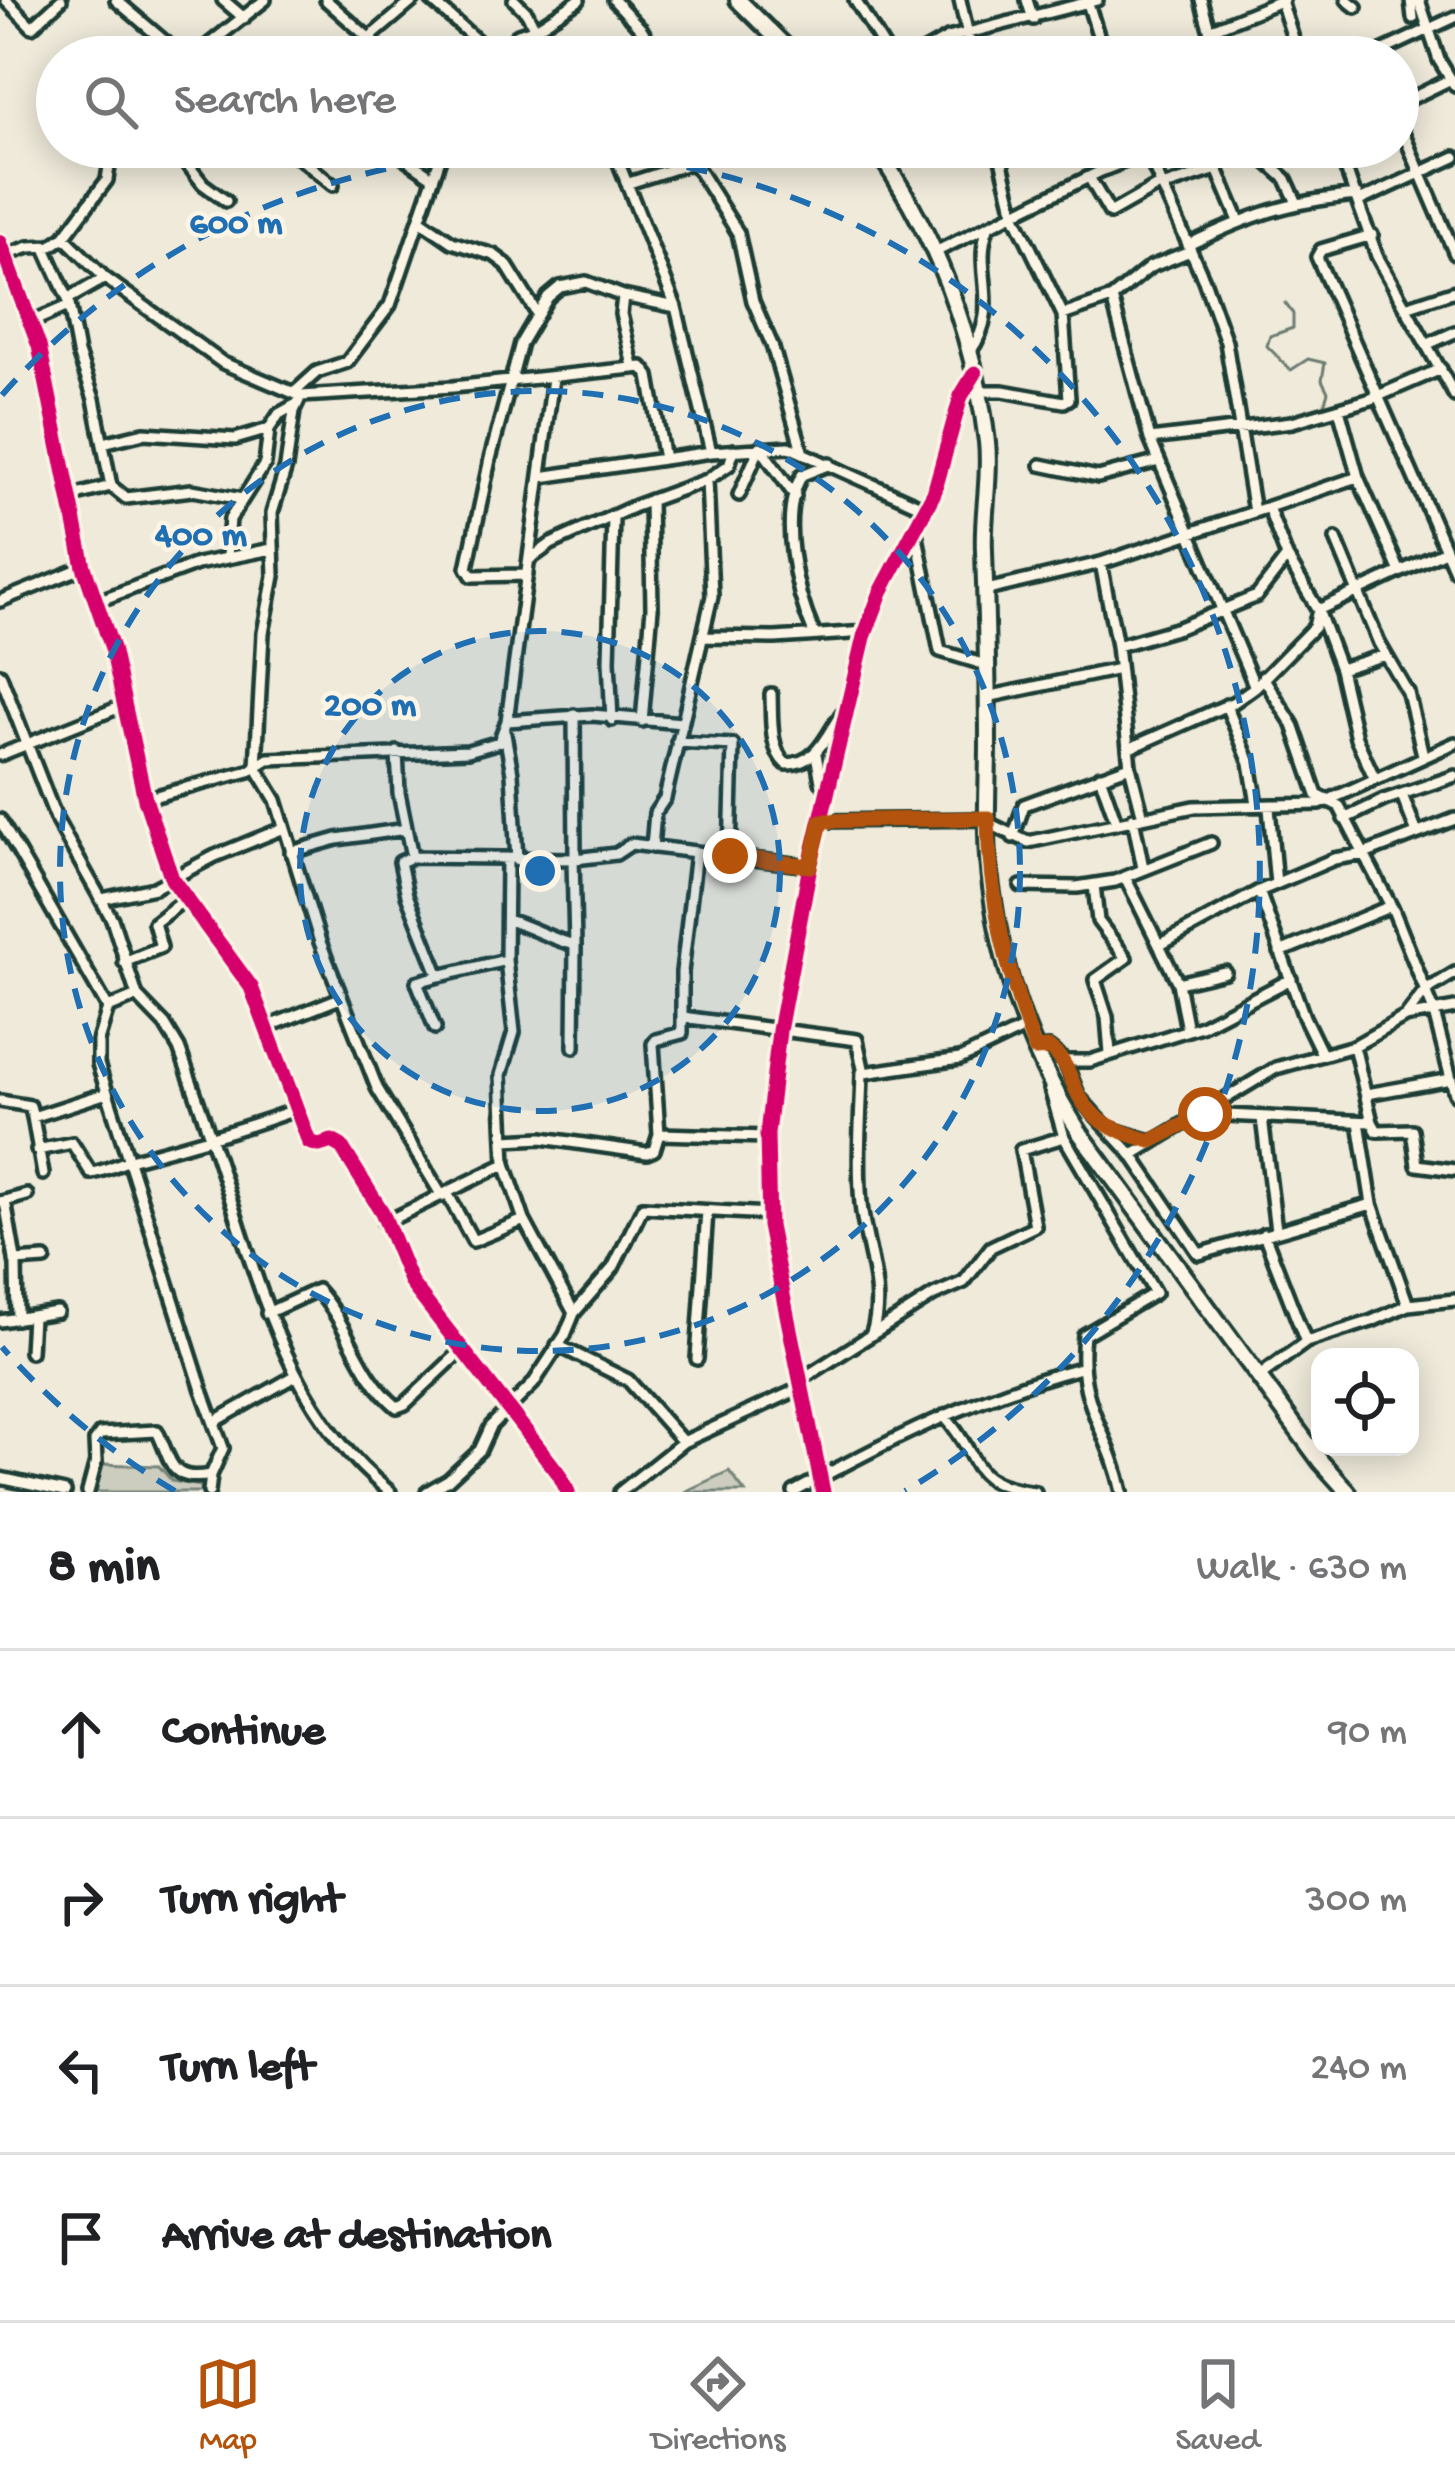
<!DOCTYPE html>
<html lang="en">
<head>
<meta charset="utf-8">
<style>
	:root { --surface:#fff; --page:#f6f6f6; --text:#202124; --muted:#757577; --line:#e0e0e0; --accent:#b45309 }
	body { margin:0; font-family:"Gochi Hand",sans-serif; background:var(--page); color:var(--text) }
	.controls { position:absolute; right:36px; bottom:36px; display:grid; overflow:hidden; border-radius:24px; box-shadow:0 6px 30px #0003 }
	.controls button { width:108px; height:108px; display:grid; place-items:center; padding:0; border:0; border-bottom:3px solid var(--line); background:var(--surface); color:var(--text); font:60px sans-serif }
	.stop { position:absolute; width:36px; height:36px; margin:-27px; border:9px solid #b45309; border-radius:50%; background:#fff }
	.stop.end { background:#b45309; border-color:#fff; box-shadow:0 3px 12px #0008 }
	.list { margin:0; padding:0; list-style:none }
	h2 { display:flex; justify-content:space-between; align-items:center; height:156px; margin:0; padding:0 48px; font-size:51px }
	h2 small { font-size:39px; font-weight:400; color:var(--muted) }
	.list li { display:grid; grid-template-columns:78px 1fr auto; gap:36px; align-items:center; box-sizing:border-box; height:168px; padding:0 48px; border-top:3px solid var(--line) }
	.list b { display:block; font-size:45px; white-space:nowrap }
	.list em { font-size:39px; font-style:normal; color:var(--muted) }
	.icon { flex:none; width:66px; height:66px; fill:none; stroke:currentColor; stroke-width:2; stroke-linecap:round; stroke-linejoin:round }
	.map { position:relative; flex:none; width:1455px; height:1492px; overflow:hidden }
	.search { position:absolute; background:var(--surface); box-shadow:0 6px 30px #0003; left:36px; right:36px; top:36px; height:132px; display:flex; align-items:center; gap:30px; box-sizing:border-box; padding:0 42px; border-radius:66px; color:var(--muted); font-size:45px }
	.sheet { height:828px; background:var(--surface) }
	nav { display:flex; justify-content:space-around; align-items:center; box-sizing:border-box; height:168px; border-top:3px solid var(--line); background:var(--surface); font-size:33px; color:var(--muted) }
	nav a { display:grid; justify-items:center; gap:6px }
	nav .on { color:var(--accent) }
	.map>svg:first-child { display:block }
	.green { fill:#cccdbf; stroke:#76857a; stroke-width:3 }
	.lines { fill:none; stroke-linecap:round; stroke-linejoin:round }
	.stream { stroke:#6c7d71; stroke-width:3 }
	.street-casing { stroke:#1f3d34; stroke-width:18 }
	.secondary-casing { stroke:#1f3d34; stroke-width:22 }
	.street { stroke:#fcf5e5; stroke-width:9 }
	.secondary { stroke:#fcf5e5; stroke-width:14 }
	.cycleway-casing { stroke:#fcf5e5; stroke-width:22 }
	.cycleway { stroke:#d6006c; stroke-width:15 }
	.route { stroke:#b45309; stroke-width:15 }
	.ring { fill:none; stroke:#1f6fb2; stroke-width:6; stroke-dasharray:21 15 }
	.centre { fill:#1f6fb2; stroke:#fcf5e5; stroke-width:6 }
	.ring-label { font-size:36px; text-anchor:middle; font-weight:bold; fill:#1f6fb2; stroke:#fcf5e5; stroke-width:9; stroke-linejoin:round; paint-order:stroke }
</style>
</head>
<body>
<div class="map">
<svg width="1455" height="1492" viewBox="0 0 1455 1492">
	<rect width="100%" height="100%" fill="#efeada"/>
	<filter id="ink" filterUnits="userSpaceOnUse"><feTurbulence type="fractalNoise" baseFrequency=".00833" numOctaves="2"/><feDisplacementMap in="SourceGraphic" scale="24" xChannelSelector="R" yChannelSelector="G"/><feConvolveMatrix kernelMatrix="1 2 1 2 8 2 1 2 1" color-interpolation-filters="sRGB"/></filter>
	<g filter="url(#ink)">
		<!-- green -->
		<path class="green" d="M99,1464L159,1466L172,1481L201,1486V1492H91Z
			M729,1471L745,1492H684Z"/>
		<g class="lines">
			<!-- stream -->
			<path class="stream" d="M1285,303L1293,314V328L1270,336L1267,346L1291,370L1308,359L1325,363L1322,380L1328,392L1323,408"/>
			<!-- street casing -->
			<g class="street-casing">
				<path id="street" d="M6,0L32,27L61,0
					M116,0L183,57
					M223,0L244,18
					M326,0L390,57
					M431,0L492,54
					M514,0L527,13L549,57
					M614,0L642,30L658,57
					M855,0L890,57
					M960,0L973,57
					M1027,0L1033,19
					M1087,0L1105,57
					M1201,0L1217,57
					M1347,0L1356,7
					M1411,0L1413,18
					M1419,0L1439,60L1455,86
					M1281,1L1299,57
					M1212,29L1283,0
					M193,57L265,0
					M347,57L414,0
					M489,57L508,47L518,34L536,28L579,0
					M914,57L948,38L1097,0
					M1369,57L1455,17
					M1398,105L1451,79
					M1398,121L1455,254
					M174,147L203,184L226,201
					M286,147L333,185
					M389,147L432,177
					M592,147L612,154L618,161L676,307
					M684,147L738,233L753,301L772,345L802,450
					M1260,147L1267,162L1286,179L1296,201
					M1338,147L1377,256L1455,396
					M1147,152L1204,280L1226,342L1254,512
					M612,154L630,147
					M1089,177L1110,213L1161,184
					M629,183L691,163
					M1162,187L1217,169L1239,221
					M1359,201L1455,157
					M420,220L452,242L494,255L506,264L536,312
					M1372,235L1321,250L1317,257L1455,571
					M64,237L105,278L223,363L301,396L453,387L642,367L649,376L664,459
					M0,242L39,346L84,567L112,648L145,799L172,879L251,987L309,1142L319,1145L332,1141L341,1146L382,1212L411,1283L559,1474L568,1492
					M1188,245C1251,215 1287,202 1357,195
					M45,248L68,299L78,353L94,399L111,486L126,498L192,490L242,499
					M935,252L1101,171L1161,147
					M0,257L29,247L51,246L64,237L107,180L112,147
					M623,296L621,314L633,366
					M1112,298L1150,439L1255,687
					M68,299L105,278
					M1406,307L1455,291
					M1063,315L1112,298L1150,267L1190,251
					M29,323L68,306
					M1428,344L1455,332
					M970,352C1003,307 972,269 988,228
					M296,391L317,372L347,362L390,305L444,147
					M979,391H1003L1064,402L1069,399L1063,315L1015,216L998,147
					M301,396L294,411L286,467L272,513L274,576L263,633L256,767L276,800L320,942L377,1088L442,1196
					M1339,409L1358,477L1400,572
					M1150,439L1292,422L1371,399L1441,369
					M103,443L144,433L235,439L269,429
					M1041,465L1098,477L1159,461
					M541,477L711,452L789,447L925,508
					M739,495L760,447L795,496
					M69,497L111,486
					M1268,507L1287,557L1318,610L1340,669L1356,738L1374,777
					M915,527L940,651L986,665
					M1336,539L1379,643L1408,693L1423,755
					M227,556L230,519L265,464L269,429L279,414L295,405
					M530,559L551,544L635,506L707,480L729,465L734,450
					M1101,563L1117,646L1130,766L1143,817
					M527,575L472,576L467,568L490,459L521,343L548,297L560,287L586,282L623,296L676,307L711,452
					M987,590L1101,563L1358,477
					M0,601L84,567
					M95,602L197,564L272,549
					M814,633C796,593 778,515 802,475L830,464
					M705,637L775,638L866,632
					M1117,646L1179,628L1257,596L1287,557
					M1340,669L1385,655
					M0,674L57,821L112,919L137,996L165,1025L179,1048C197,1097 214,1147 230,1197C266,1307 295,1416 390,1492
					M1263,677L1293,725L1317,795L1339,806L1394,912L1433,1009L1455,1094
					M771,694C772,716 769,749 786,764C818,764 826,735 842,713
					M987,697L1119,669
					M1226,705L1250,763L1257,804
					M574,715L575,859
					M612,720L609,661L613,518
					M507,721L592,715L682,723
					M642,721L652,608L650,500
					M505,734L512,773L517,860
					M677,742L733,745L730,856
					M1128,749L1234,702L1255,687L1314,627L1318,610L1445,551
					M397,752L399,793L412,857
					M816,754L821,782L830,781
					M0,755L125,705
					M1100,776L1116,821
					M1402,795L1417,833
					M145,799L249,771L268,759L468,751L499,742L507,721L553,378
					M1269,808L1276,884
					M1133,818L1143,868
					M1344,819L1384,800L1455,776
					M0,820L108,1008
					M821,821L988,819
					M988,823L1028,842L1194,807L1320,804L1455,743
					M1013,837L1024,805L1130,766
					M652,847L655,813L665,798L712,596L707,480
					M291,852L337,839L406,829
					M573,859L575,945
					M507,860L506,960L514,1032L501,1075L505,1164L524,1220L574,1313
					M1125,877L1178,983L1187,1030
					M1094,885L1098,921L1126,958L1095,980L1107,1017L1110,1053
					M1021,886L1077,887L1115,881L1211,843
					M1259,891L1304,1017L1322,1054
					M102,899L154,888L215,856L284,828
					M507,920C532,927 550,939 575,945L574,1047
					M1160,945L1259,891L1334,859L1364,854L1455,819
					M1280,952L1391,906
					M506,960L439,976L407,895L400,862L412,857L575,859L616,854L631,844L810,866
					M124,962L161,947L154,923L185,899
					M1178,983L1225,972
					M137,996L108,1008L98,1041V1064L202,1390L223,1448L211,1475L209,1492
					M1406,1016L1425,991L1455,973
					M682,1017L857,1040L864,1073L960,1059L1027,1027
					M267,1027L340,998
					M435,1028L417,982L439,976
					M1354,1046L1372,1122
					M1035,1049L1049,1048L1065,1061H1090L1201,1026L1291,979
					M1065,1061L1079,1097L1132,1155L1199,1254L1372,1204
					M862,1072C861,1115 857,1160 861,1204C865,1247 886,1290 872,1333
					M1050,1089L1064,1137L1155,1293L1084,1335C1076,1405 1109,1429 1122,1492
					M1367,1094L1451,1079
					M0,1101L30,1106L33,1117L107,1093
					M1205,1114L1372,1122L1377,1131L1412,1130L1417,1165L1455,1170
					M33,1117L43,1174
					M1262,1118L1276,1230
					M1359,1122L1372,1204L1408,1305
					M1110,1129L1151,1141
					M659,1134L767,1137
					M505,1140L542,1138L647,1153L654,1150L659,1134L653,1044L656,1040L682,1033V972L696,852
					M37,1150L72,1143L91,1173C106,1171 121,1162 137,1158C191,1144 242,1129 295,1110
					M1132,1155L1276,1068L1354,1046L1405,1017L1455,1008
					M447,1193L473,1241L524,1220
					M5,1201L27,1195
					M0,1202L5,1201L16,1265L17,1319
					M384,1223L505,1164
					M1264,1234L1306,1342
					M15,1261L45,1259
					M267,1313L317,1290C351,1327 357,1374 397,1407L405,1404L462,1350
					M0,1321L57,1312
					M557,1345L628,1380L683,1442
					M30,1352L32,1317
					M697,1359L707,1211
					M1258,1377L1306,1342L1372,1321L1408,1305L1455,1300
					M799,1381L934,1295L964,1282L991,1247L1035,1226L1021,1150L1064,1137
					M944,1416C985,1460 962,1482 1035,1492
					M214,1422L295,1376
					M0,1478L65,1492
					M88,1492L96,1462L95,1441L100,1434L157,1431C172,1461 169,1483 211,1475
					M427,1492L448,1480L480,1450L491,1426L533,1384L565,1335L574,1313L613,1268L643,1207L769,1214
					M620,1492L683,1442L801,1388
					M794,1492C885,1442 978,1395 1080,1368
					M823,1492L769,1226L767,1134L779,1031L810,866L864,637L881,592L934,493L961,396L975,373"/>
			</g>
			<!-- secondary casing -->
			<g class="secondary-casing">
				<path id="secondary" d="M738,0L796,57
					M875,147C936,235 974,336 987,442C991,478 982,514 984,551C986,614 988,678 988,742C988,790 984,839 991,887C1002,975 1033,1059 1080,1133L1321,1462L1348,1492"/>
			</g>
			<!-- street -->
			<use href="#street" class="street"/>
			<!-- secondary -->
			<use href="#secondary" class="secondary"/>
			<!-- cycleway casing -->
			<g class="cycleway-casing">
				<path id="cycleway" d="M0,242L39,346L84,567L112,648L145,799L172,879L251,987L309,1142L319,1145L332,1141L341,1146L382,1212L411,1283L559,1474L568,1492
					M823,1492L769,1226L767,1134L779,1031L810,866L864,637L881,592L934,493L961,396L975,373"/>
			</g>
			<!-- cycleway -->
			<use href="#cycleway" class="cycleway"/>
		</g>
	</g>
	<g class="lines" filter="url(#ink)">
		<!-- route -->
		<path class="route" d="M730,856L810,866L821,821L988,818C989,900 1007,972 1035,1049L1049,1048C1068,1062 1069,1077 1079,1096C1095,1125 1122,1132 1151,1141L1205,1114"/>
	</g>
	<!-- distance rings -->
	<circle cx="540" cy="871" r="240" fill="#1f6fb2" fill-opacity=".12"/>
	<g class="ring">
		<circle cx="540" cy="871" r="240"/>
		<circle cx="540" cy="871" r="480"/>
		<path d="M175 1491A719 719 0 0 1 2 1347M2 395A719 719 0 1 1 905 1491"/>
	</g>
	<circle cx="540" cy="871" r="18" class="centre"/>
	<g class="ring-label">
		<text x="236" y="232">600 m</text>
		<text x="201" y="544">400 m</text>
		<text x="370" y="714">200 m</text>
	</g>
</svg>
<div class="controls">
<button><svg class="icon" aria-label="locate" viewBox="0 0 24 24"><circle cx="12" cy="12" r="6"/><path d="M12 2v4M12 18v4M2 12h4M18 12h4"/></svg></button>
</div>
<div class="stop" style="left:1205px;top:1114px"></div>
<div class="stop end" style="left:730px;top:856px"></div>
<div class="search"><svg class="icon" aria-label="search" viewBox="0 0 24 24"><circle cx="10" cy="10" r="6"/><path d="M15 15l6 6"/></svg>Search here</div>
</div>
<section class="sheet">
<h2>8 min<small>Walk · 630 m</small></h2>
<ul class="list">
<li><svg class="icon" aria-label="ahead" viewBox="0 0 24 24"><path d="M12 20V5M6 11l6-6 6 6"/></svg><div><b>Continue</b></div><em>90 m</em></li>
<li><svg class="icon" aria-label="right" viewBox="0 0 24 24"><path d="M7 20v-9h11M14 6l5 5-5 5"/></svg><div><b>Turn right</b></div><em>300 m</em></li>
<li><svg class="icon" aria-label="left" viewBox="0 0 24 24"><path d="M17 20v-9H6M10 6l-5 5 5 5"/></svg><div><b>Turn left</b></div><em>240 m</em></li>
<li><svg class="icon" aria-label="arrive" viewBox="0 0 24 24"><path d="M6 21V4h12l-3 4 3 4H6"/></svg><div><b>Arrive at destination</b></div></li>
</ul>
</section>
<nav>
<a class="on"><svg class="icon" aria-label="map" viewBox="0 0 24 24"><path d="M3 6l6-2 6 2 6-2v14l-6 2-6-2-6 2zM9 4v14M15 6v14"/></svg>Map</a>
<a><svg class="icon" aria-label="directions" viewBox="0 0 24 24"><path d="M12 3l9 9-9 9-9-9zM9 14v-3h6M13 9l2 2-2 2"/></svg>Directions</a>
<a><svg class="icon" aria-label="saved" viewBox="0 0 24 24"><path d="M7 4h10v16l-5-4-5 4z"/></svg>Saved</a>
</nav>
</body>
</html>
